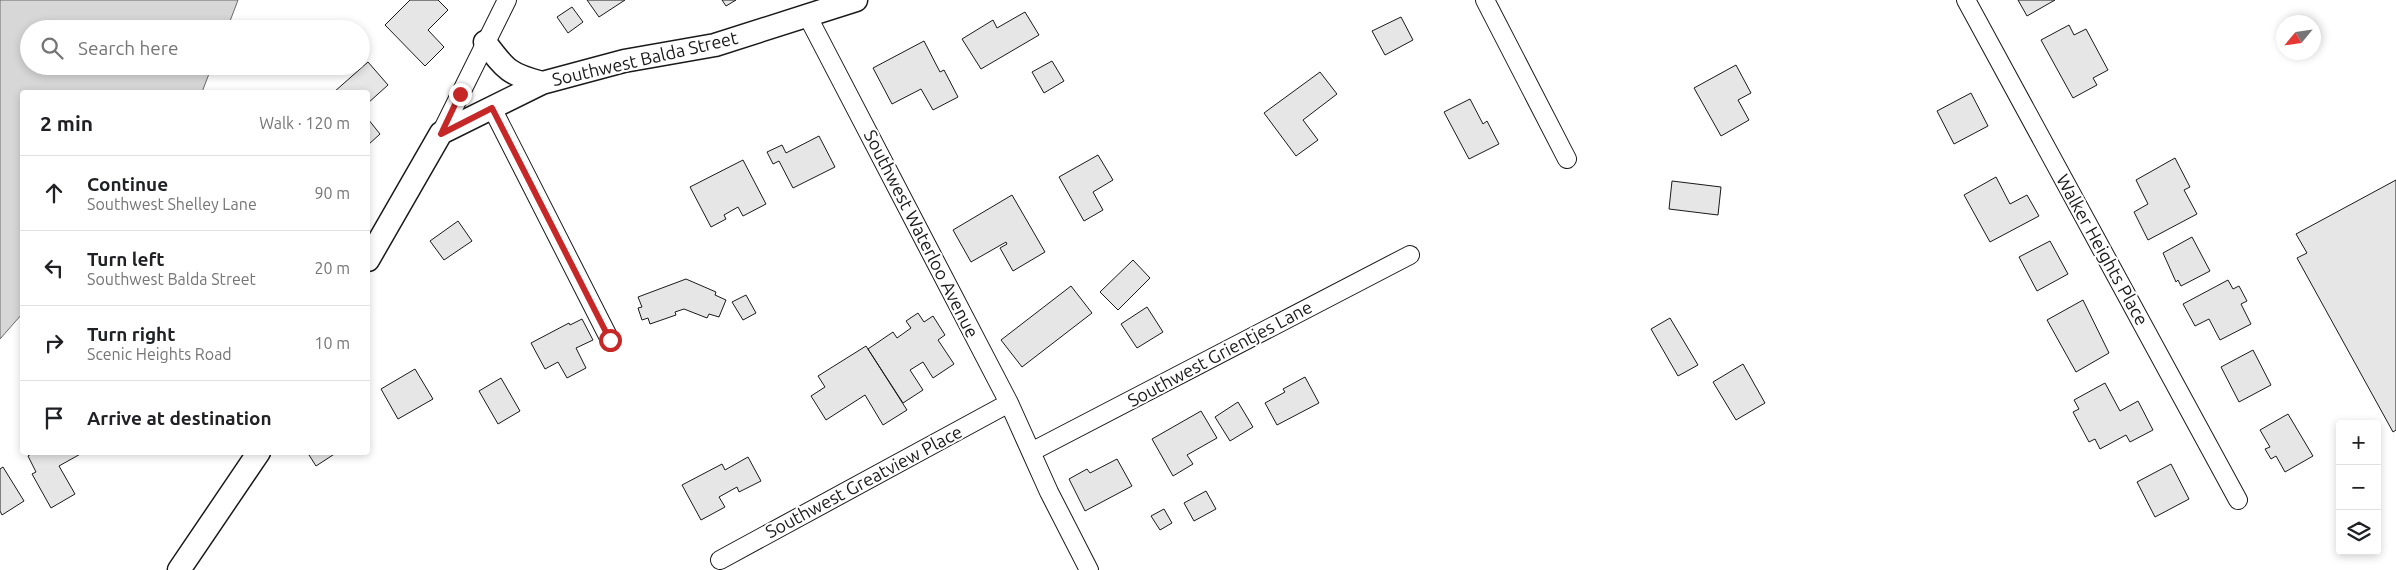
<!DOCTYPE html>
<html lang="en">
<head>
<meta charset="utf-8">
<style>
	:root { --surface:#fff; --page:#f2f2f2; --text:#202124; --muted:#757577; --line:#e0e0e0 }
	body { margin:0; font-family:Ubuntu,sans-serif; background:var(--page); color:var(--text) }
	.controls { position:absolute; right:15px; bottom:15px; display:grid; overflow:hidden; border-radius:5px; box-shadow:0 2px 8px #0003 }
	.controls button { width:45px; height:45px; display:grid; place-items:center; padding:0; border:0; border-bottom:1px solid var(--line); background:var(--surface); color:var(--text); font:25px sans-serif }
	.compass { position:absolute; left:2276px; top:15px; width:45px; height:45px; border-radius:50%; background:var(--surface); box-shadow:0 2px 8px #0003; rotate:241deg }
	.stop { position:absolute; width:15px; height:15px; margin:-11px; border:4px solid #c62828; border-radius:50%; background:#fff }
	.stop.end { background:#c62828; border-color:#fff; box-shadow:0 1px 5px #0008 }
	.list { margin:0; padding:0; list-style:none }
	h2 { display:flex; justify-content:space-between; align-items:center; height:65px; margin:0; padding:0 20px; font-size:21px }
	h2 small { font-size:16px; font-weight:400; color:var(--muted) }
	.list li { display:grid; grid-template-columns:32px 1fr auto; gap:15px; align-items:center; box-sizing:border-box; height:75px; padding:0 20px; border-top:1px solid var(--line) }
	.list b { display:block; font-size:19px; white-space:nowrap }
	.list p { margin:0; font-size:16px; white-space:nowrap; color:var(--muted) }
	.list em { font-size:16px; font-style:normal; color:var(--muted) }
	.icon { flex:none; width:28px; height:28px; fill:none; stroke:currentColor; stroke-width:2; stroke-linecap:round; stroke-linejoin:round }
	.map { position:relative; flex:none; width:2396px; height:570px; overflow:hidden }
	.search { position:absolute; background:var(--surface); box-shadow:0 2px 8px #0003; left:20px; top:20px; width:350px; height:55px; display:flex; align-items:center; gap:12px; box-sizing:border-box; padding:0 18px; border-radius:28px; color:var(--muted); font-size:19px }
	.panel { position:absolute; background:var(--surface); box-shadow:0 2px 8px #0003; left:20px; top:90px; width:350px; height:365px; border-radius:5px }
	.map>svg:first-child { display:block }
	.water { fill:#d7d7d7; stroke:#6a6a6a }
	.building { fill:#e6e6e6; stroke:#1a1a1a }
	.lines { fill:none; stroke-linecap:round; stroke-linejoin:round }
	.minor-casing { stroke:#1a1a1a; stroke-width:20 }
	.tertiary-casing { stroke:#1a1a1a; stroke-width:25 }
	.minor { stroke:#fff; stroke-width:18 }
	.tertiary { stroke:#fff; stroke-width:22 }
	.route { stroke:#c62828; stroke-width:6 }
	.labels { text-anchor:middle; stroke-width:4; stroke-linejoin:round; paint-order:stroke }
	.street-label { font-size:18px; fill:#1a1a1a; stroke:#fff }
</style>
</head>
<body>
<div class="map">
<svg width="2396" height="570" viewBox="0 0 2396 570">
	<rect width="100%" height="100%" fill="#fff"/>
	<!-- water -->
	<path class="water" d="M0,0H238L227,29H29V66H212L202,92H22V314L0,339Z"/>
	<!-- building -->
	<path class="building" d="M410,0H438L448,10L428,30L444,47L425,66L385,25Z
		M587,0H625L599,17Z
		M722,0H736L726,6Z
		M2018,0H2055L2027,16Z
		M572,7L583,22L568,33L557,17Z
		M1025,12L1039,35L981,69L962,39L993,20L997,28Z
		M1401,17L1413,40L1385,55L1372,31Z
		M2069,25L2074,35L2086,29L2108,70L2093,78L2097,85L2073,98L2041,40Z
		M924,41L940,72L944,70L958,97L933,110L921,89L892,104L873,68Z
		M1052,61L1064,81L1044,93L1032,72Z
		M368,62L388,85L368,103V92H334Z
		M1736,65L1751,93L1738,100L1749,120L1721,136L1694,88Z
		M1320,72L1337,94L1303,120L1318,140L1296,156L1264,113Z
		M1971,93L1988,126L1954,144L1937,111Z
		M1470,99L1483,124L1487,121L1499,144L1469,159L1444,112Z
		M368,119L380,134L368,145Z
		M819,136L835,167L793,188L779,161L773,164L767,152L782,145L786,153Z
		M1098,155L1113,180L1093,192L1103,210L1084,221L1059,177Z
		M2175,158L2190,187L2184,190L2197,214L2148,240L2134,212L2148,204L2136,180Z
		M743,160L766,204L743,216L738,207L724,215L726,219L711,227L690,187Z
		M1996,177L2010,204L2027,195L2039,216L1990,242L1964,195Z
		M2396,180V430L2393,432L2297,258L2307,253L2296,234Z
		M1672,181L1721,187L1718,215L1669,209Z
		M1012,195L1045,252L1013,271L1000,248L1007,244L1006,242L971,262L953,230Z
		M458,221L472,241L444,260L430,241Z
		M2192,237L2210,271L2181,286L2178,280L2176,282L2163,253Z
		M2050,241L2068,274L2037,291L2019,257Z
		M1133,260L1150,278L1118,310L1100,292Z
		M686,279L716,292L715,295L726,300L719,317L709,314L707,318L684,309L675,312L676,315L650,324L648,318L642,320L638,308L642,307L638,297Z
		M2228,280L2233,289L2239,286L2247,301L2241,304L2251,324L2220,340L2209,319L2195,326L2183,304Z
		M1071,286L1092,313L1022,367L1001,340Z
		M746,295L756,313L743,320L732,302Z
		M2083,300L2109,353L2076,372L2047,320Z
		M1147,307L1163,332L1137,348L1121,324Z
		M918,313L924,322L933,316L945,335L938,340L954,364L933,378L923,362L910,370L923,390L903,403L868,349L893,332L897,338L911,328L906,321Z
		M1670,318L1698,365L1678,376L1651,329Z
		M582,319L593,340L576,348L586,368L567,378L558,362L545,369L531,343L569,323L570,325Z
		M866,346L907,410L883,425L865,395L826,420L811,396L825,387L818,376Z
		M2253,350L2271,385L2239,402L2221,367Z
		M1743,364L1765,403L1736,420L1713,382Z
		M415,369L433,399L398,419L381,389Z
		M1305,377L1319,403L1277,425L1265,403L1285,392L1283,389Z
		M501,378L520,411L498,424L479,391Z
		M2105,383L2120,411L2138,401L2153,430L2130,442L2126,435L2100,449L2095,439L2089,442L2073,412L2079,409L2074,400Z
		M1238,402L1253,427L1230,441L1215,417Z
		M1201,411L1217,438L1187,455L1193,464L1173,476L1152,439Z
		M2288,414L2313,456L2285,472L2276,456L2271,459L2265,449L2270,447L2260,430Z
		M34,452H84L59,466L75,494L51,508L32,474L36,472L28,456Z
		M313,452H336V453L316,466L309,455Z
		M748,457L761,481L739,492L737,487L719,497L725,507L701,520L682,485L722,464L725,470Z
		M1117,459L1132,486L1085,511L1069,479L1087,469L1090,473Z
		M2171,464L2189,499L2155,517L2137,482Z
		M3,467L24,501L2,515L0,511V469Z
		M1206,491L1216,509L1194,521L1184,503Z
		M1164,509L1172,523L1160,530L1151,516Z"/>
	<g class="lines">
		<!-- minor casing -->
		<g class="minor-casing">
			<path id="minor" d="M1485,0L1567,159
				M1966,0L2238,500
				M808,17L1009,403L1049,492L1089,570
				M492,108L610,340
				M441,133L507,0
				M1031,452L1410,255
				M720,560L1009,403"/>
		</g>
		<!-- tertiary casing -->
		<g class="tertiary-casing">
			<path id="tertiary" d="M485,42C505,69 508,74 542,83
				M368,260L441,133L542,83L624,61L715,45L856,0
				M179,570L259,452"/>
		</g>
		<!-- minor -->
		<use href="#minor" class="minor"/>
		<!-- tertiary -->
		<use href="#tertiary" class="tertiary"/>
	</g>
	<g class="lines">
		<!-- route -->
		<path class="route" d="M460,94L441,134L492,108L610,340"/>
	</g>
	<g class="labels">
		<!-- street labels -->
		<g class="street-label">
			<text transform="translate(645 59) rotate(-13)" y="6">Southwest Balda Street</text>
			<text transform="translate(921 234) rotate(63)" y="6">Southwest Waterloo Avenue</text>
			<text transform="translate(2102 250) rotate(61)" y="6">Walker Heights Place</text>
			<text transform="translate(1220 354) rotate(-28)" y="6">Southwest Grientjes Lane</text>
			<text transform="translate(864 482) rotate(-28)" y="6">Southwest Greatview Place</text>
		</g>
	</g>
</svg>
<div class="controls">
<button>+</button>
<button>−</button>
<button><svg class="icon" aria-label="layers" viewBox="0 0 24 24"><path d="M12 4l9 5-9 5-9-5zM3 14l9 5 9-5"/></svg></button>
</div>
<svg class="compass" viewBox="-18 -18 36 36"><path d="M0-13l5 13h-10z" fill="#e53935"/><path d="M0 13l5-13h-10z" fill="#757577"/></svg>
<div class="stop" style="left:610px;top:340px"></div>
<div class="stop end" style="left:460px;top:94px"></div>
<div class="search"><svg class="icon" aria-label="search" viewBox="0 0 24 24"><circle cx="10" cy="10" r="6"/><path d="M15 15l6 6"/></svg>Search here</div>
<section class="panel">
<h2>2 min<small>Walk · 120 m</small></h2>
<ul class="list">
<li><svg class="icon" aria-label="ahead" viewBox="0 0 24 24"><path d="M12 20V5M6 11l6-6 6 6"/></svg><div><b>Continue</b><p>Southwest Shelley Lane</p></div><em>90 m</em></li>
<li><svg class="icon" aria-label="left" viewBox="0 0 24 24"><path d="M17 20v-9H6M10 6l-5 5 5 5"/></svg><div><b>Turn left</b><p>Southwest Balda Street</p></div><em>20 m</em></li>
<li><svg class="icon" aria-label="right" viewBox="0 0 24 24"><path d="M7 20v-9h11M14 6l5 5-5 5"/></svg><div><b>Turn right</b><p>Scenic Heights Road</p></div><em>10 m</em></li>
<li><svg class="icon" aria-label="arrive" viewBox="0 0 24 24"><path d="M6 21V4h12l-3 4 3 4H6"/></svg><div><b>Arrive at destination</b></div></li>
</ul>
</section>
</div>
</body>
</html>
